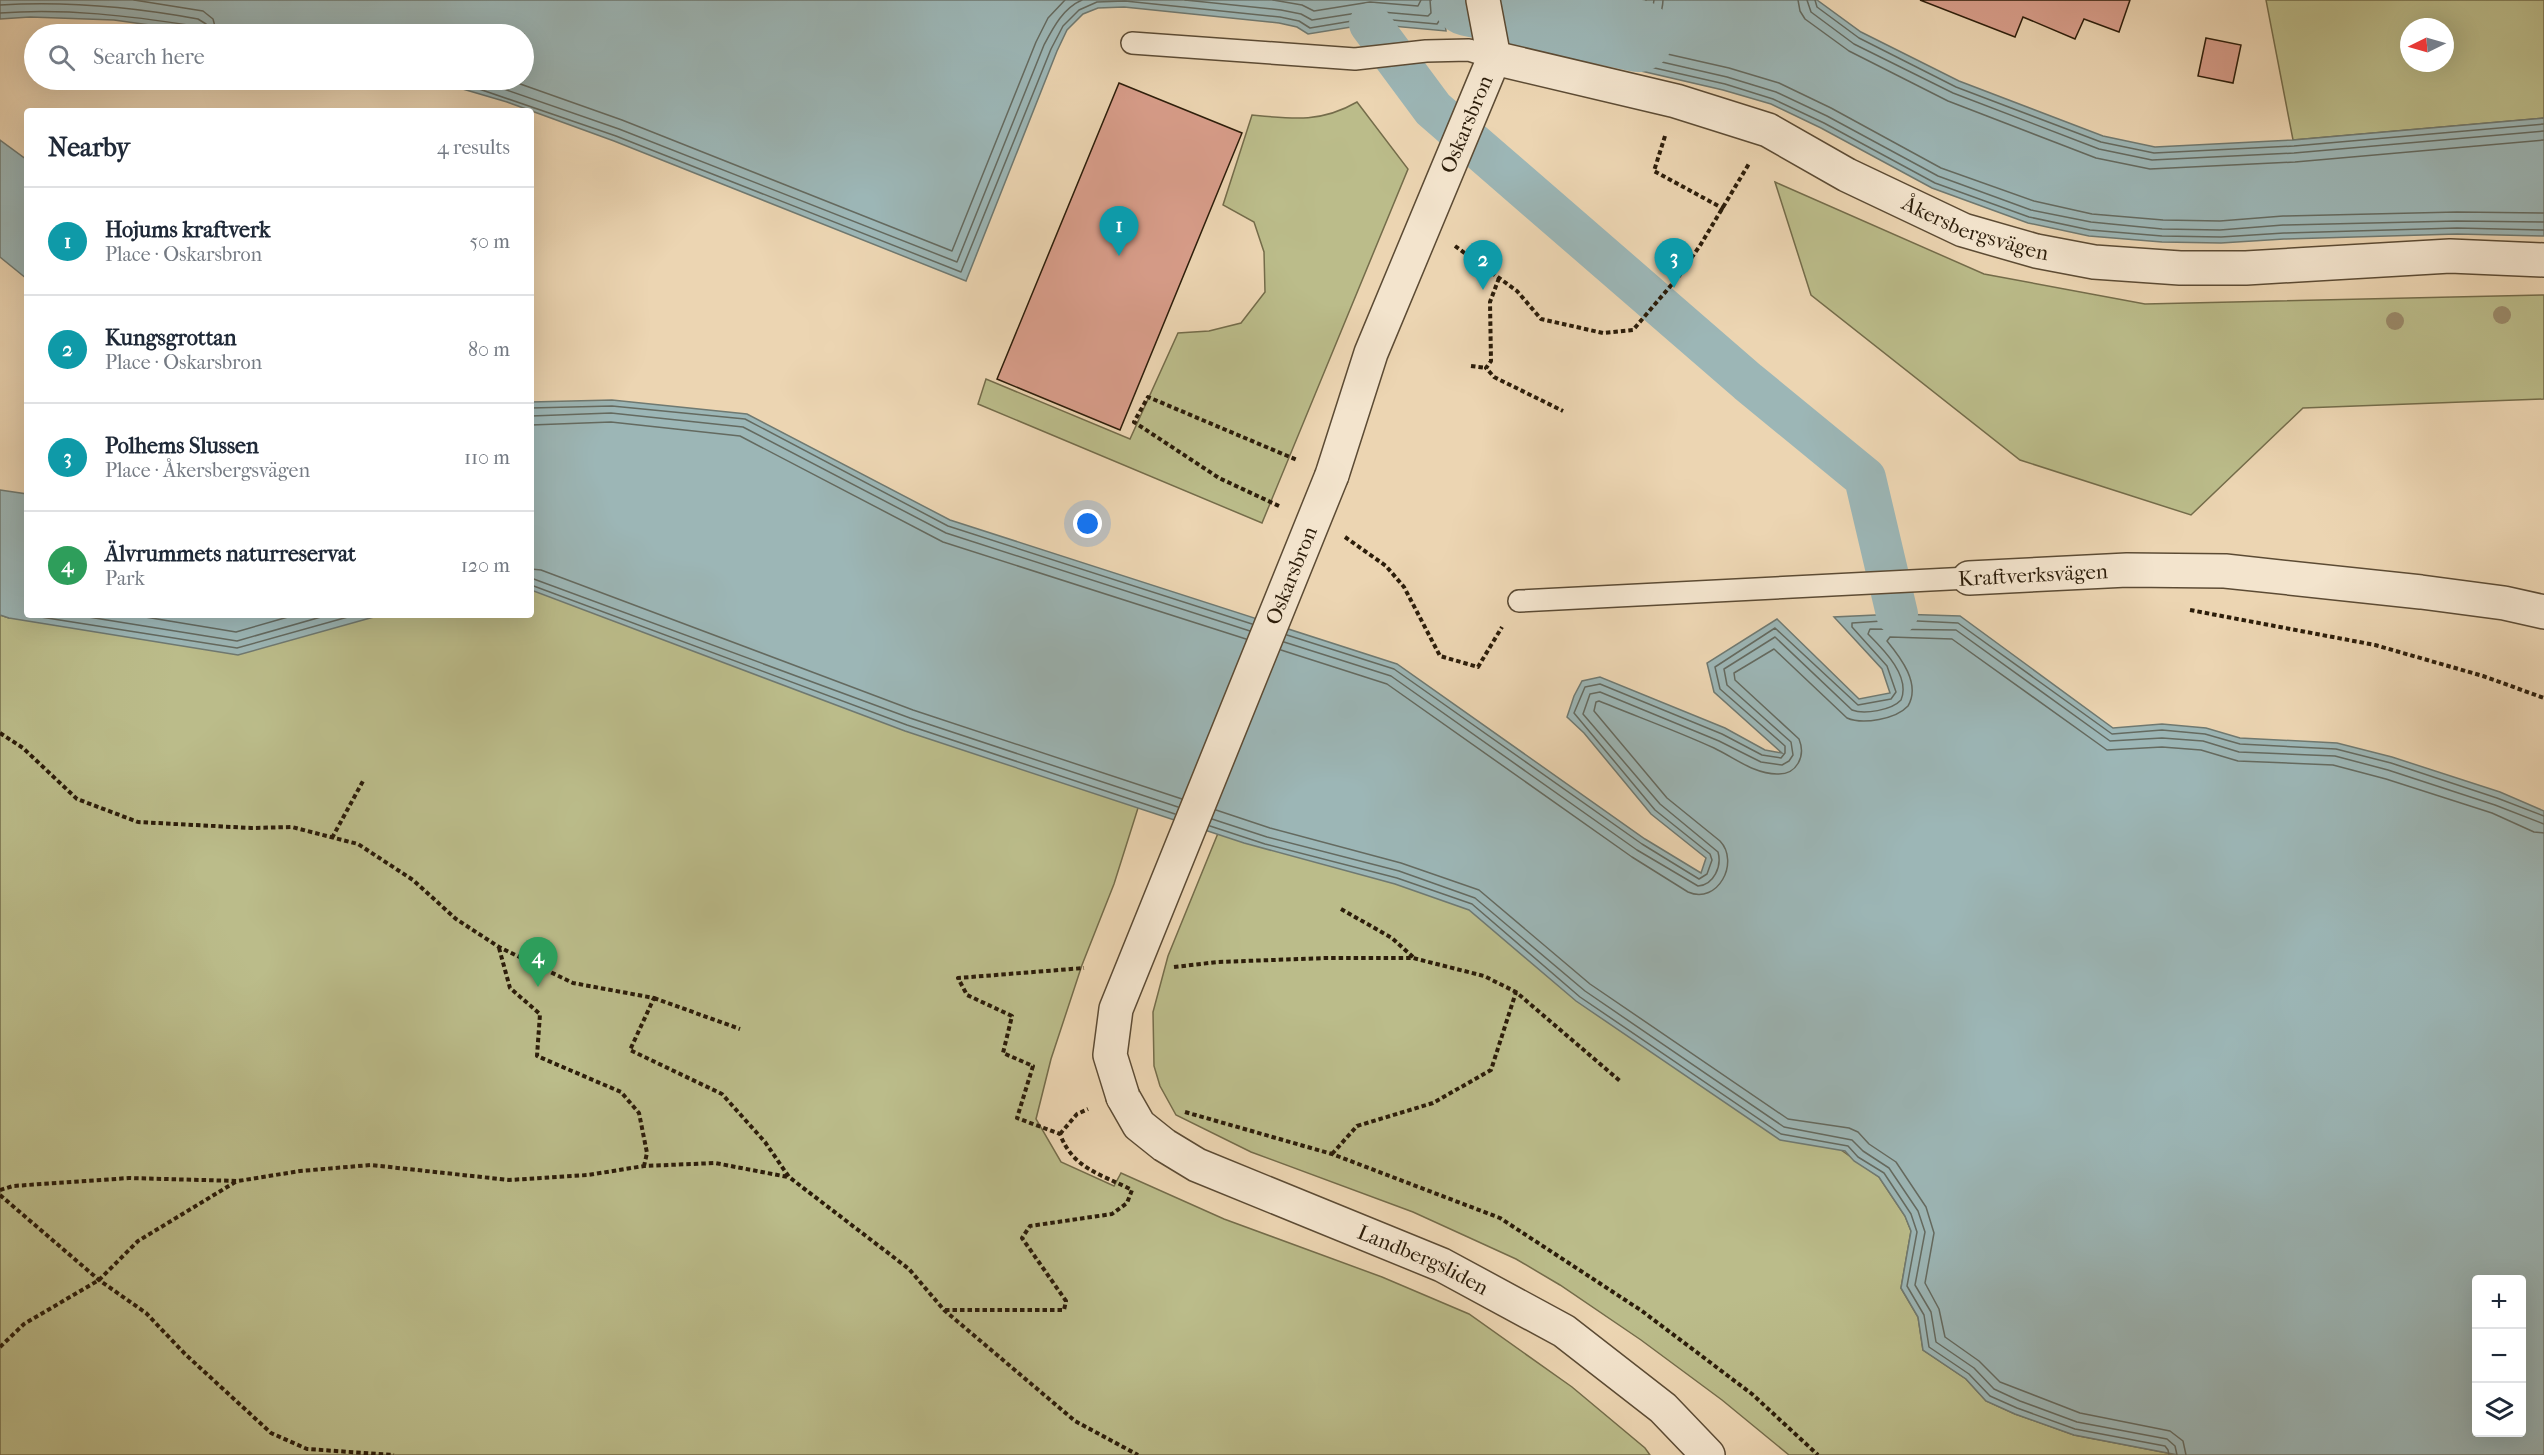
<!DOCTYPE html>
<html lang="en">
<head>
<meta charset="utf-8">
<style>
	:root { --surface:#fff; --page:#f6f6f7; --text:#1f2937; --muted:#747a83; --line:#e0e1e3; --accent:#8f2418 }
	body { margin:0; font-family:"IM FELL French Canon",serif; background:var(--page); color:var(--text) }
	.controls { position:absolute; right:18px; bottom:18px; display:grid; overflow:hidden; border-radius:6px; box-shadow:0 6px 24px #0002 }
	.controls button { width:54px; height:54px; display:grid; place-items:center; padding:0; border:0; border-bottom:2px solid var(--line); background:var(--surface); color:var(--text); font:30px sans-serif }
	.compass { position:absolute; left:2400px; top:18px; width:54px; height:54px; border-radius:50%; background:var(--surface); box-shadow:0 6px 24px #0002; rotate:265deg }
	.you { position:absolute; left:1088px; top:524px; width:21px; height:21px; margin:-15px; border:4px solid #fff; border-radius:50%; background:#1a73e8; box-shadow:0 0 0 9px #1a73e833 }
	.badge { display:grid; place-items:center; width:39px; height:39px; border-radius:50%; background:var(--accent); color:#fff; font-size:20px; font-weight:700 }
	.pin { position:absolute; translate:-50% -50px; filter:drop-shadow(0 2px 3px #0008) }
	.pin::after { content:''; position:absolute; top:32px; width:21px; height:18px; background:inherit; clip-path:polygon(0 0,100% 0,50% 100%) }
	.list { margin:0; padding:0; list-style:none }
	h2 { display:flex; justify-content:space-between; align-items:center; height:78px; margin:0; padding:0 24px; font-size:26px }
	h2 small { font-size:20px; font-weight:400; color:var(--muted) }
	.list li { display:grid; grid-template-columns:39px 1fr auto; gap:18px; align-items:center; box-sizing:border-box; height:108px; padding:0 24px; border-top:2px solid var(--line) }
	.list b { display:block; font-size:22px; white-space:nowrap }
	.list p { margin:0; font-size:20px; white-space:nowrap; color:var(--muted) }
	.list em { font-size:20px; font-style:normal; color:var(--muted) }
	.icon { flex:none; width:33px; height:33px; fill:none; stroke:currentColor; stroke-width:2; stroke-linecap:round; stroke-linejoin:round }
	.map { position:relative; flex:none; width:2544px; height:1455px; overflow:hidden }
	.search { position:absolute; background:var(--surface); box-shadow:0 6px 24px #0002; left:24px; top:24px; width:510px; height:66px; display:flex; align-items:center; gap:15px; box-sizing:border-box; padding:0 21px; border-radius:33px; color:var(--muted); font-size:22px }
	.panel { position:absolute; background:var(--surface); box-shadow:0 6px 24px #0002; left:24px; top:108px; width:510px; height:510px; border-radius:6px }
	.map>svg:first-child { display:block }
	.green { fill:#bbbc8a; stroke:#746c4a; stroke-width:1.5; fill-rule:evenodd }
	.water { fill:#9cb6b6; stroke:#6f7971; stroke-width:1.5; fill-rule:evenodd }
	.lines { fill:none; stroke-linecap:round; stroke-linejoin:round }
	.shore { stroke:#646a60; stroke-width:1.5 }
	.canal { stroke:#9cb6b6; stroke-width:42 }
	.river { stroke:#9cb6b6; stroke-width:72 }
	.building { fill:#d89d8a; stroke:#2c1d0a; stroke-width:1.5 }
	.service-casing { stroke:#5c4b34; stroke-width:24 }
	.minor-casing { stroke:#5c4b34; stroke-width:36 }
	.tertiary-casing { stroke:#5c4b34; stroke-width:36 }
	.path { stroke:#2c1d0a; stroke-width:4; stroke-dasharray:4.5 3; stroke-linecap:butt }
	.service { stroke:#f3e4cd; stroke-width:21 }
	.minor { stroke:#f3e4cd; stroke-width:33 }
	.tertiary { stroke:#f3e4cd; stroke-width:33 }
	.tertiary-bridge-casing { stroke:#5c4b34; stroke-width:36; stroke-linecap:butt }
	.tertiary-bridge { stroke:#f3e4cd; stroke-width:33 }
	.tree { fill:#9a8a6a }
	.labels { text-anchor:middle; stroke-width:4.5; stroke-linejoin:round; paint-order:stroke }
	.street-label { font-size:21px; fill:#2c1d0a; stroke:#f3e4cd }
</style>
</head>
<body>
<div class="map">
<svg width="2544" height="1455" viewBox="0 0 2544 1455">
	<rect width="100%" height="100%" fill="#ecd5b2"/>
	<filter id="stains"><feTurbulence type="fractalNoise" baseFrequency=".00333" numOctaves="4"/><feColorMatrix values="0 0 0 0 .2 0 0 0 0 .09 0 0 0 0 .02 0 0 0 .5 -.17"/></filter>
	<radialGradient id="worn" r=".72"><stop offset=".6" stop-color="#630" stop-opacity="0"/><stop offset="1" stop-color="#630" stop-opacity=".3"/></radialGradient>
	<!-- green -->
	<path class="green" d="M2266,0H2544V118L2293,140ZM2409,27H2445V63H2409Z
		M1357,102L1408,169L1262,523L978,404L986,379L1130,439L1178,333L1209,331L1241,323L1265,292L1264,252L1254,222L1223,205L1252,115C1292,119 1321,123 1357,102Z
		M1775,182L1984,274L2145,304L2544,295V399L2303,408L2191,515L2020,460L1811,295Z
		M531,553L1193,690L1138,808L1114,884L1082,965L1051,1059L1036,1119L1061,1162L1114,1186L1121,1173L1224,1219L1382,1277L1469,1314L1572,1387L1645,1448L1650,1455H0V615L9,618L158,615H531Z
		M1258,735L1879,1177L1905,1216L1911,1231L1901,1288L1918,1317L1923,1350L1966,1379L1986,1401L2015,1414L2074,1435L2178,1455H1789L1722,1400L1641,1340L1560,1285L1516,1259L1413,1212L1251,1152L1176,1115L1160,1086L1154,1066L1153,1012L1168,956Z"/>
	<!-- water -->
	<path class="water" d="M0,0H1442L1446,31L1370,24L1308,34L1297,27L1279,23L1124,7L1098,8L1083,14L1067,30L1057,51L966,281L614,141L507,102L432,80H524V34H214L114,20L30,17L0,19Z
		M1540,0H1597L1633,11L1642,0H1817L1861,32L1959,81L2103,136L2155,147L2293,140L2544,118V236L2457,234L2284,239L2221,243L2162,242L2089,236L2028,223L1932,188L1821,128L1771,104L1723,90L1568,54C1553,40 1535,23 1540,0Z
		M0,140L27,160V279L0,257Z
		M612,400L747,414L950,520L1397,664L1645,839L1701,873L1706,858L1651,814L1584,733L1567,717L1574,696L1582,681L1600,677L1725,728L1765,750L1782,753L1714,692L1707,663L1777,619L1859,699L1890,693L1882,669L1834,617L1897,614L1960,616L2113,728L2162,724L2206,728L2240,738L2337,743L2392,757L2500,792L2544,811V1455H2178L2074,1435L2015,1414L1986,1401L1966,1379L1923,1350L1918,1317L1901,1288L1911,1231L1905,1216L1879,1177L1854,1161L1845,1151L1780,1140L1576,1001L1469,910L1395,884L1244,843L905,731L531,590V402ZM2476,1280H2522V1432H2476Z
		M0,490L27,494V615H381L238,655L9,618L0,615Z"/>
	<g class="lines">
		<!-- shore -->
		<path class="shore" d="M134,0L203,11L213,19L217,34
			M1185,0L1281,10L1301,14L1312,20L1370,11L1428,16L1431,13L1430,0
			M1273,0L1302,5L1314,11L1370,2L1418,6L1421,0
			M1545,0C1545,22 1555,35 1571,49L1725,84L1773,99L1824,123L1935,183L2029,217L2090,230L2162,236L2221,237L2284,233L2457,228L2544,230
			M1553,0C1552,19 1561,30 1575,42L1727,77L1776,92L1827,116L1938,176L2031,210L2091,222L2162,229L2220,230L2283,225L2457,221L2544,222
			M1562,0C1562,16 1568,24 1579,34L1729,68L1779,83L1831,108L1941,168L2034,201L2092,214L2163,220L2220,221L2283,216L2457,212L2544,213
			M1583,0C1584,34 1661,52 1663,0
			M1592,0C1593,18 1618,23 1633,25C1645,22 1653,11 1654,0
			M1599,0L1604,8L1633,17L1639,14L1646,0
			M1798,0L1800,11L1805,19L1849,51L1948,101L2096,158L2150,169L2295,162L2544,140
			M1807,0L1811,12L1854,44L1953,93L2099,149L2152,160L2294,153L2544,131
			M1815,0L1817,7L1859,38L1956,87L2101,142L2154,153L2294,146L2544,124
			M0,5C66,1 133,7 198,19L206,24L208,34
			M0,13C66,8 130,16 195,26L200,29L201,34
			M453,80L616,136L961,272L1051,49L1063,26L1079,10L1097,2L1125,1L1280,17L1299,21L1310,28L1370,18L1437,24L1439,21L1437,0
			M478,80L619,129L957,262L1044,45C1053,28 1063,8 1082,0
			M509,80L622,120L952,251L1036,42L1048,18L1065,0
			M531,408L612,406L745,419L948,526L1252,624
			M531,416L611,413L743,427L946,533L1250,631
			M531,425L611,422L740,436L943,542L1246,639
			M531,569L541,570L913,710L1182,799
			M531,578L910,718L1178,807
			M531,585L907,725L1175,814
			M28,615L237,648L355,615
			M76,615L237,641L328,615
			M133,615L236,632L295,615
			M1287,635L1394,669L1642,844L1699,879L1707,874L1712,860L1710,854L1655,810L1574,713L1585,687L1600,684L1722,734L1762,755L1781,758L1785,753V746L1720,689L1715,667L1775,628L1858,705L1891,699L1896,692L1887,666L1852,627V623L1897,620L1958,623L2112,734L2162,730L2205,734L2240,744L2336,749L2391,763L2497,798L2544,816
			M1284,642L1391,676L1637,850L1698,886C1714,885 1722,866 1718,852L1660,804L1583,714L1590,694L1600,692L1719,741L1761,762L1782,765L1789,761L1793,755L1791,742L1727,685L1724,669L1775,637L1852,710C1864,715 1892,710 1901,700C1911,676 1883,649 1868,634L1870,629L1956,630L2110,741L2162,738L2203,741L2239,752L2335,756L2388,770L2495,805L2544,824
			M1281,650L1387,684L1632,857L1688,892C1718,905 1740,862 1720,841L1667,798L1594,711L1596,702L1599,701C1638,717 1677,731 1714,748C1735,758 1754,774 1777,774C1797,775 1806,756 1799,739L1735,680L1734,673L1774,649L1847,718C1863,725 1896,719 1908,706C1921,684 1901,658 1887,641L1890,637L1952,639L2107,750L2162,747L2201,750L2238,761L2333,765L2386,779L2492,813L2534,832L2544,833
			M1216,810L1270,828L1401,863L1479,890L1590,984L1788,1119L1849,1128L1858,1132L1869,1144L1896,1162L1926,1207L1934,1233L1925,1283L1939,1309L1945,1337L1979,1361L2000,1382L2080,1413L2170,1431L2183,1441L2186,1455
			M1212,819L1267,837L1399,871L1475,898L1585,991L1784,1127L1852,1140L1863,1151L1889,1168L1918,1211L1925,1232L1915,1285L1931,1312L1936,1342L1974,1368L1994,1389L2020,1401L2077,1422L2167,1439L2175,1446L2177,1455
			M1210,826L1265,844L1397,878L1472,904L1580,997L1781,1134L1848,1146L1858,1157L1884,1173L1911,1214L1917,1232L1907,1286L1924,1315L1929,1347L1969,1374L1990,1396L2017,1408L2075,1429L2165,1446L2168,1450L2169,1455"/>
		<!-- canal -->
		<path class="canal" d="M1370,24L1433,109L1748,382L1865,478L1897,614"/>
		<!-- river -->
		<path class="river" d="M1468,0L1638,36"/>
	</g>
	<!-- building -->
	<path class="building" d="M1920,0H2130L2119,32L2084,19L2075,39L2023,17L2015,37Z
		M2206,38L2241,45L2233,83L2198,76Z
		M1119,83L1242,133L1120,430L997,379Z"/>
	<g class="lines">
		<!-- service casing -->
		<g class="service-casing">
			<path id="service" d="M1132,43L1355,59L1426,51L1469,50L1494,58
				M1519,601L1969,578"/>
		</g>
		<!-- minor casing -->
		<g class="minor-casing">
			<g id="minor">
				<path id="s1" d="M1494,58L1676,101L1768,130L1847,175L1963,230L2036,251L2094,262L2180,268H2246L2450,256L2544,260"/>
				<path d="M1969,578L2127,570L2225,571L2421,592L2504,603L2544,612"/>
			</g>
		</g>
		<!-- tertiary casing -->
		<g class="tertiary-casing">
			<g id="tertiary">
				<path id="s2" d="M1332,475L1371,353L1494,58L1483,0"/>
				<path id="s3" d="M1123,1097L1139,1125L1164,1145L1197,1165L1442,1265L1564,1331L1663,1408L1708,1455"/>
			</g>
		</g>
		<!-- path -->
		<path class="path" d="M1665,136L1654,171L1724,209
			M1455,246L1517,291L1541,319L1603,333L1633,330L1679,276L1701,244L1750,162
			M1499,278L1490,302L1491,361L1486,368L1494,377L1563,411
			M1471,366L1486,368
			M1279,506L1219,478L1134,422L1148,397L1297,460
			M1345,537L1386,566L1404,587L1440,656L1478,667L1502,627
			M2190,610L2375,645L2483,676L2544,698
			M0,733L23,748L77,799L138,822L251,828L292,827L358,844L413,880L456,919L499,947L573,983L654,998L630,1050L722,1094L765,1142L789,1177L909,1269L944,1310L1075,1421L1138,1455
			M332,838L363,781
			M1341,909L1392,938L1413,957
			M499,948L510,988L540,1014L537,1056L621,1092L639,1113L647,1153L644,1166
			M1174,967L1218,962L1327,958H1413L1484,976L1516,992L1620,1081
			M654,998L740,1029
			M1185,1112L1332,1154L1500,1218L1642,1311L1752,1394L1818,1455
			M1060,1134L1077,1114L1088,1109
			M1332,1154L1357,1126L1433,1103L1491,1070L1516,992
			M0,1190L13,1186L129,1178L238,1181L300,1171L371,1165L509,1180L588,1175L644,1166L715,1163L788,1177
			M0,1195L99,1280L146,1313L185,1354L271,1433L307,1449L394,1455
			M945,1310H1064L1066,1301L1022,1238L1030,1226L1112,1214L1127,1203L1132,1190C1101,1174 1073,1169 1060,1134L1017,1118L1033,1066L1003,1053L1012,1016L967,995L958,978L1084,968
			M0,1347L24,1324L99,1280L138,1241L237,1181"/>
		<!-- service -->
		<use href="#service" class="service"/>
		<!-- minor -->
		<use href="#minor" class="minor"/>
		<!-- tertiary -->
		<use href="#tertiary" class="tertiary"/>
		<!-- tertiary-bridge casing -->
		<g class="tertiary-bridge-casing">
			<g id="tertiary-bridge">
				<path id="s4" d="M1123,1097L1110,1055L1116,1009L1332,475"/>
			</g>
		</g>
		<!-- tertiary-bridge -->
		<use href="#tertiary-bridge" class="tertiary-bridge"/>
	</g>
	<!-- trees -->
	<g class="tree">
		<circle cx="2502" cy="315" r="9"/>
		<circle cx="2395" cy="321" r="9"/>
	</g>
	<g class="labels">
		<!-- street labels -->
		<g class="street-label">
			<text dy="7" stroke="none"><textPath href="#s2" startOffset="376">Oskarsbron</textPath></text>
			<text dy="7" stroke="none"><textPath href="#s1" startOffset="514">Åkersbergsvägen</textPath></text>
			<text transform="translate(2033 575) rotate(-3)" y="7">Kraftverksvägen</text>
			<text dy="7" stroke="none"><textPath href="#s4" startOffset="558">Oskarsbron</textPath></text>
			<text dy="7" stroke="none"><textPath href="#s3" startOffset="348">Landbergsliden</textPath></text>
		</g>
	</g>
	<rect width="100%" height="100%" filter="url(#stains)"/>
	<rect width="100%" height="100%" fill="url(#worn)"/>
</svg>
<div class="controls">
<button>+</button>
<button>−</button>
<button><svg class="icon" aria-label="layers" viewBox="0 0 24 24"><path d="M12 4l9 5-9 5-9-5zM3 14l9 5 9-5"/></svg></button>
</div>
<svg class="compass" viewBox="-18 -18 36 36"><path d="M0-13l5 13h-10z" fill="#e53935"/><path d="M0 13l5-13h-10z" fill="#747a83"/></svg>
<div class="you"></div>
<div class="pin badge" style="left:1119px;top:256px;background:#0f9aa8">1</div>
<div class="pin badge" style="left:1483px;top:290px;background:#0f9aa8">2</div>
<div class="pin badge" style="left:1674px;top:288px;background:#0f9aa8">3</div>
<div class="pin badge" style="left:538px;top:987px;background:#2e9e5b">4</div>
<div class="search"><svg class="icon" aria-label="search" viewBox="0 0 24 24"><circle cx="10" cy="10" r="6"/><path d="M15 15l6 6"/></svg>Search here</div>
<section class="panel">
<h2>Nearby<small>4 results</small></h2>
<ul class="list">
<li><span class="badge" style="background:#0f9aa8">1</span><div><b>Hojums kraftverk</b><p>Place · Oskarsbron</p></div><em>50 m</em></li>
<li><span class="badge" style="background:#0f9aa8">2</span><div><b>Kungsgrottan</b><p>Place · Oskarsbron</p></div><em>80 m</em></li>
<li><span class="badge" style="background:#0f9aa8">3</span><div><b>Polhems Slussen</b><p>Place · Åkersbergsvägen</p></div><em>110 m</em></li>
<li><span class="badge" style="background:#2e9e5b">4</span><div><b>Älvrummets naturreservat</b><p>Park</p></div><em>120 m</em></li>
</ul>
</section>
</div>
</body>
</html>
